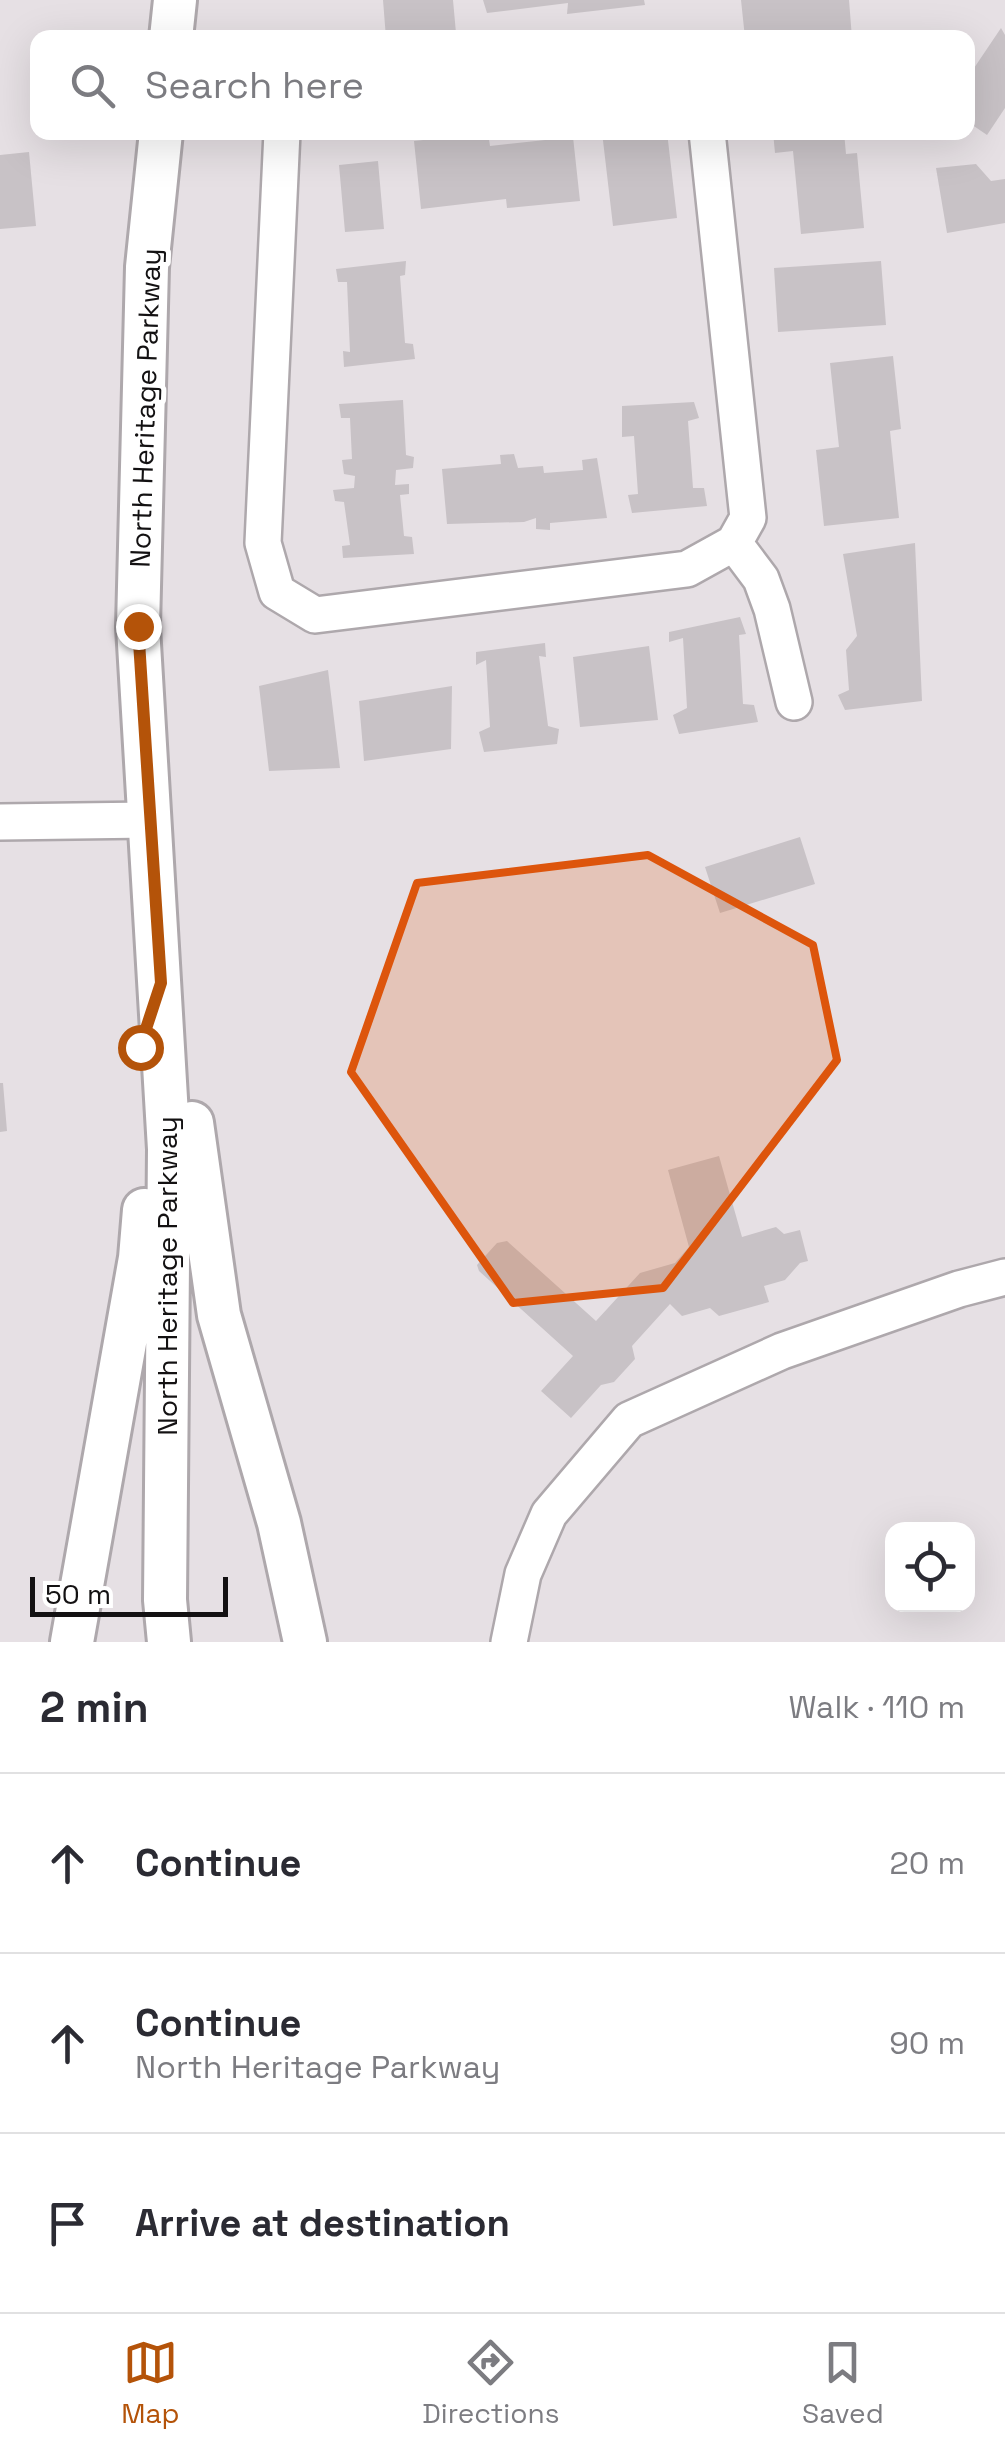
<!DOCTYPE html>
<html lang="en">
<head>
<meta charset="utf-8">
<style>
	:root { --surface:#fff; --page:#f2f2f3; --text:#2b2b33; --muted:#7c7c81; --line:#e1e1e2; --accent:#b45309 }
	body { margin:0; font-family:"Space Grotesk",sans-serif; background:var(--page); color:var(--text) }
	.controls { position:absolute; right:30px; bottom:30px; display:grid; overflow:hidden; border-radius:20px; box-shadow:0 10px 40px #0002 }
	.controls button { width:90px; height:90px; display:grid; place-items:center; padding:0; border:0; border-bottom:2px solid var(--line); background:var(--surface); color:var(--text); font:50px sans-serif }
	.scale { position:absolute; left:30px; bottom:25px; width:198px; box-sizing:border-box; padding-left:10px; border:5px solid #131112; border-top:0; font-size:28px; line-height:35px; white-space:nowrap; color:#131112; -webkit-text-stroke:8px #fff; paint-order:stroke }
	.stop { position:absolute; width:30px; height:30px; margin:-22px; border:8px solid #b45309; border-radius:50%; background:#fff }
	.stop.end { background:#b45309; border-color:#fff; box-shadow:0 2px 10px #0008 }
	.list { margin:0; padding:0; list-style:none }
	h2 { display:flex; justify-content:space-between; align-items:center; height:130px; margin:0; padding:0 40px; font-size:42px }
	h2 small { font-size:32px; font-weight:400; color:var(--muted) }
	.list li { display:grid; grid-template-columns:65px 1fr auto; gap:30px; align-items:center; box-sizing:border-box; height:180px; padding:0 40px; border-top:2px solid var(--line) }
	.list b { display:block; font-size:38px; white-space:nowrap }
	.list p { margin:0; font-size:32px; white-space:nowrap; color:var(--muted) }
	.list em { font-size:32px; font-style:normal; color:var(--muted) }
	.icon { flex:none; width:55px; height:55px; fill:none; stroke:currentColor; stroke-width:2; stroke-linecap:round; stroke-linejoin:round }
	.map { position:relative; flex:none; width:1005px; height:1642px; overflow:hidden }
	.search { position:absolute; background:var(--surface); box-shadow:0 10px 40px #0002; left:30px; right:30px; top:30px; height:110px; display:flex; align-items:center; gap:25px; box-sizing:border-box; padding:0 35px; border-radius:20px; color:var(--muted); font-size:38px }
	.sheet { height:670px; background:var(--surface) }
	nav { display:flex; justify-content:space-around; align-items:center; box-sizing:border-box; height:140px; border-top:2px solid var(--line); background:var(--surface); font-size:28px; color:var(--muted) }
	nav a { display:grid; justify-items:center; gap:5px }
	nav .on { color:var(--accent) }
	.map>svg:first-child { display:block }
	.building { fill:#c8c2c6 }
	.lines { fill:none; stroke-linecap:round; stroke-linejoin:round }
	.minor-casing { stroke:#aea8ac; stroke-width:40 }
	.major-casing { stroke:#aea8ac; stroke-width:48 }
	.minor { stroke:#fff; stroke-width:35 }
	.major { stroke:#fff; stroke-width:42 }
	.route { stroke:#b45309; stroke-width:12 }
	.marked { fill:#dd550c; fill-opacity:0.2; stroke:#dd550c; stroke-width:8; stroke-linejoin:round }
	.labels { text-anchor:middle; stroke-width:10; stroke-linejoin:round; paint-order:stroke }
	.street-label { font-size:28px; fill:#131112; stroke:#fff }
</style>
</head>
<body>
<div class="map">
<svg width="1005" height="1642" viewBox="0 0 1005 1642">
	<rect width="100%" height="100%" fill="#e6e0e4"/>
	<!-- building -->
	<path class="building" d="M383,0H453L456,33L426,38H386Z
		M483,0H644L645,5L567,14L568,3L487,13Z
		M741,0H849L852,38H745Z
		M1001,28L1005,35V108L987,135L968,122V77Z
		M602,132H667L677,218L613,226Z
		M773,132H844L846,154L857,153L864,228L801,234L793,151L775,153Z
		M488,133L490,146L573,137L580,201L507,208L506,199L421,209L414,141Z
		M29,152L36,226L0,229V155Z
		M378,161L384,229L345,232L339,165Z
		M976,164L991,181L1005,179V223L947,233L936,168Z
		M406,261L405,275L400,276L405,343L413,344L415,359L344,367L343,351L350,352L347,282H338L336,269Z
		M881,261L886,325L778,332L774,268Z
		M893,356L901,429L890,431L899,518L824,526L816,450L839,447L830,363Z
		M403,400L406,455L414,457L413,468L396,470L395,485L409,484V494L400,495L404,536L412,537L414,554L343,558L342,546L350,545L344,502L335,501L333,490L354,488L355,476L344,474L342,460L352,459L350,418H341L339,404Z
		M694,402L699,418L688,421L693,488H704L707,506L632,513L628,495L638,494L634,436L622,437V406Z
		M514,454L518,468L543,466L544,473L583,470L582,460L597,458L607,518L550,523V530L536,529V518L524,522L447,524L442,469L501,464L500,455Z
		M915,543L922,701L845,710L838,695L849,690L846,650L857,636L843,554Z
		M740,617L746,634L739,635L743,704L754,705L758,722L679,734L673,715L687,708L683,638L669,642V632Z
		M545,643L546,657L539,656L548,726L559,729L557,744L484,752L479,732L490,727L486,660L476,665V652Z
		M649,646L658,720L580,727L573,657Z
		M328,670L340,768L269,771L259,686Z
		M452,686L451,749L364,761L359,701Z
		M800,837L815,884L720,913L705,867Z
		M0,1083H3L7,1131L0,1132Z
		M719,1156L742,1237L776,1227L784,1234L800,1230L808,1261L800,1263L785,1280L764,1286L769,1302L719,1316L710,1308L682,1316L670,1304L632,1346L635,1359L614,1382L601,1385L571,1418L541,1391L573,1356L479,1271L477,1265L497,1243L507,1241L596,1321L640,1273L675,1263L689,1247L668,1170Z"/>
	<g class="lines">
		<!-- minor casing -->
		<g class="minor-casing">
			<path id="minor" d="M282,132L263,543L277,592L315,615L687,569L734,543L748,518L707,132
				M734,543L761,579L772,609L794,702
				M0,822L150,820
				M509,1642L523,1574L549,1514L629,1420L782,1351L959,1289L1005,1277"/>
		</g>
		<!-- major casing -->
		<g class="major-casing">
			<path id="major" d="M171,38L175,0
				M161,132L147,267L138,627L169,1149L165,1600L169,1642
				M192,1123L219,1315L279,1523L305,1642
				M72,1642L140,1258L144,1210"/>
		</g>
		<!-- minor -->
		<use href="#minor" class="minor"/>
		<!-- major -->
		<use href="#major" class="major"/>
	</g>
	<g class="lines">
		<!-- route -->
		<path class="route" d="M138,626L161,983L140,1047"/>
	</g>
	<!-- marked area -->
	<path class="marked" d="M648,855L813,945L837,1060L663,1288L513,1303L351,1072L417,883Z"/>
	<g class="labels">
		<!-- street labels -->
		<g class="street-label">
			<text transform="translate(145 408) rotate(-88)" y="10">North Heritage Parkway</text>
			<text transform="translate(167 1276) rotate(-90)" y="10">North Heritage Parkway</text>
		</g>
	</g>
</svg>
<div class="controls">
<button><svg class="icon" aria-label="locate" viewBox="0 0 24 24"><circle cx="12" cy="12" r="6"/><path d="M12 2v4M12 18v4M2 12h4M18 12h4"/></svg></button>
</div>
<div class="scale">50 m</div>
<div class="stop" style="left:140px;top:1047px"></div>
<div class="stop end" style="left:138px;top:626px"></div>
<div class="search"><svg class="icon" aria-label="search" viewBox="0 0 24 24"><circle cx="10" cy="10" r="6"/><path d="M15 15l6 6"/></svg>Search here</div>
</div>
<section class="sheet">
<h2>2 min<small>Walk · 110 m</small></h2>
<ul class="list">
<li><svg class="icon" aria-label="ahead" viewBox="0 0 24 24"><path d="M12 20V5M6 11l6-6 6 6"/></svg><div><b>Continue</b></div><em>20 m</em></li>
<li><svg class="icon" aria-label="ahead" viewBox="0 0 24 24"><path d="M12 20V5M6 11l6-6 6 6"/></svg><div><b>Continue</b><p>North Heritage Parkway</p></div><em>90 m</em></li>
<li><svg class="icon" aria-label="arrive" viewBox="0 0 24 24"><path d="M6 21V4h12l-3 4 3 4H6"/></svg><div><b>Arrive at destination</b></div></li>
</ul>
</section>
<nav>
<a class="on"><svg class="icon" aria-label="map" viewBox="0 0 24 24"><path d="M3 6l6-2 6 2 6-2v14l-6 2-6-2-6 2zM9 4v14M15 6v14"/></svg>Map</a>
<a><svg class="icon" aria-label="directions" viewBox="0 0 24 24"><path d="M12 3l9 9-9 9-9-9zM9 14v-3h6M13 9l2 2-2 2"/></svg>Directions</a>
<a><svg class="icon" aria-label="saved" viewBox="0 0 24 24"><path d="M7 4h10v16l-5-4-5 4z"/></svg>Saved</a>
</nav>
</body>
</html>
